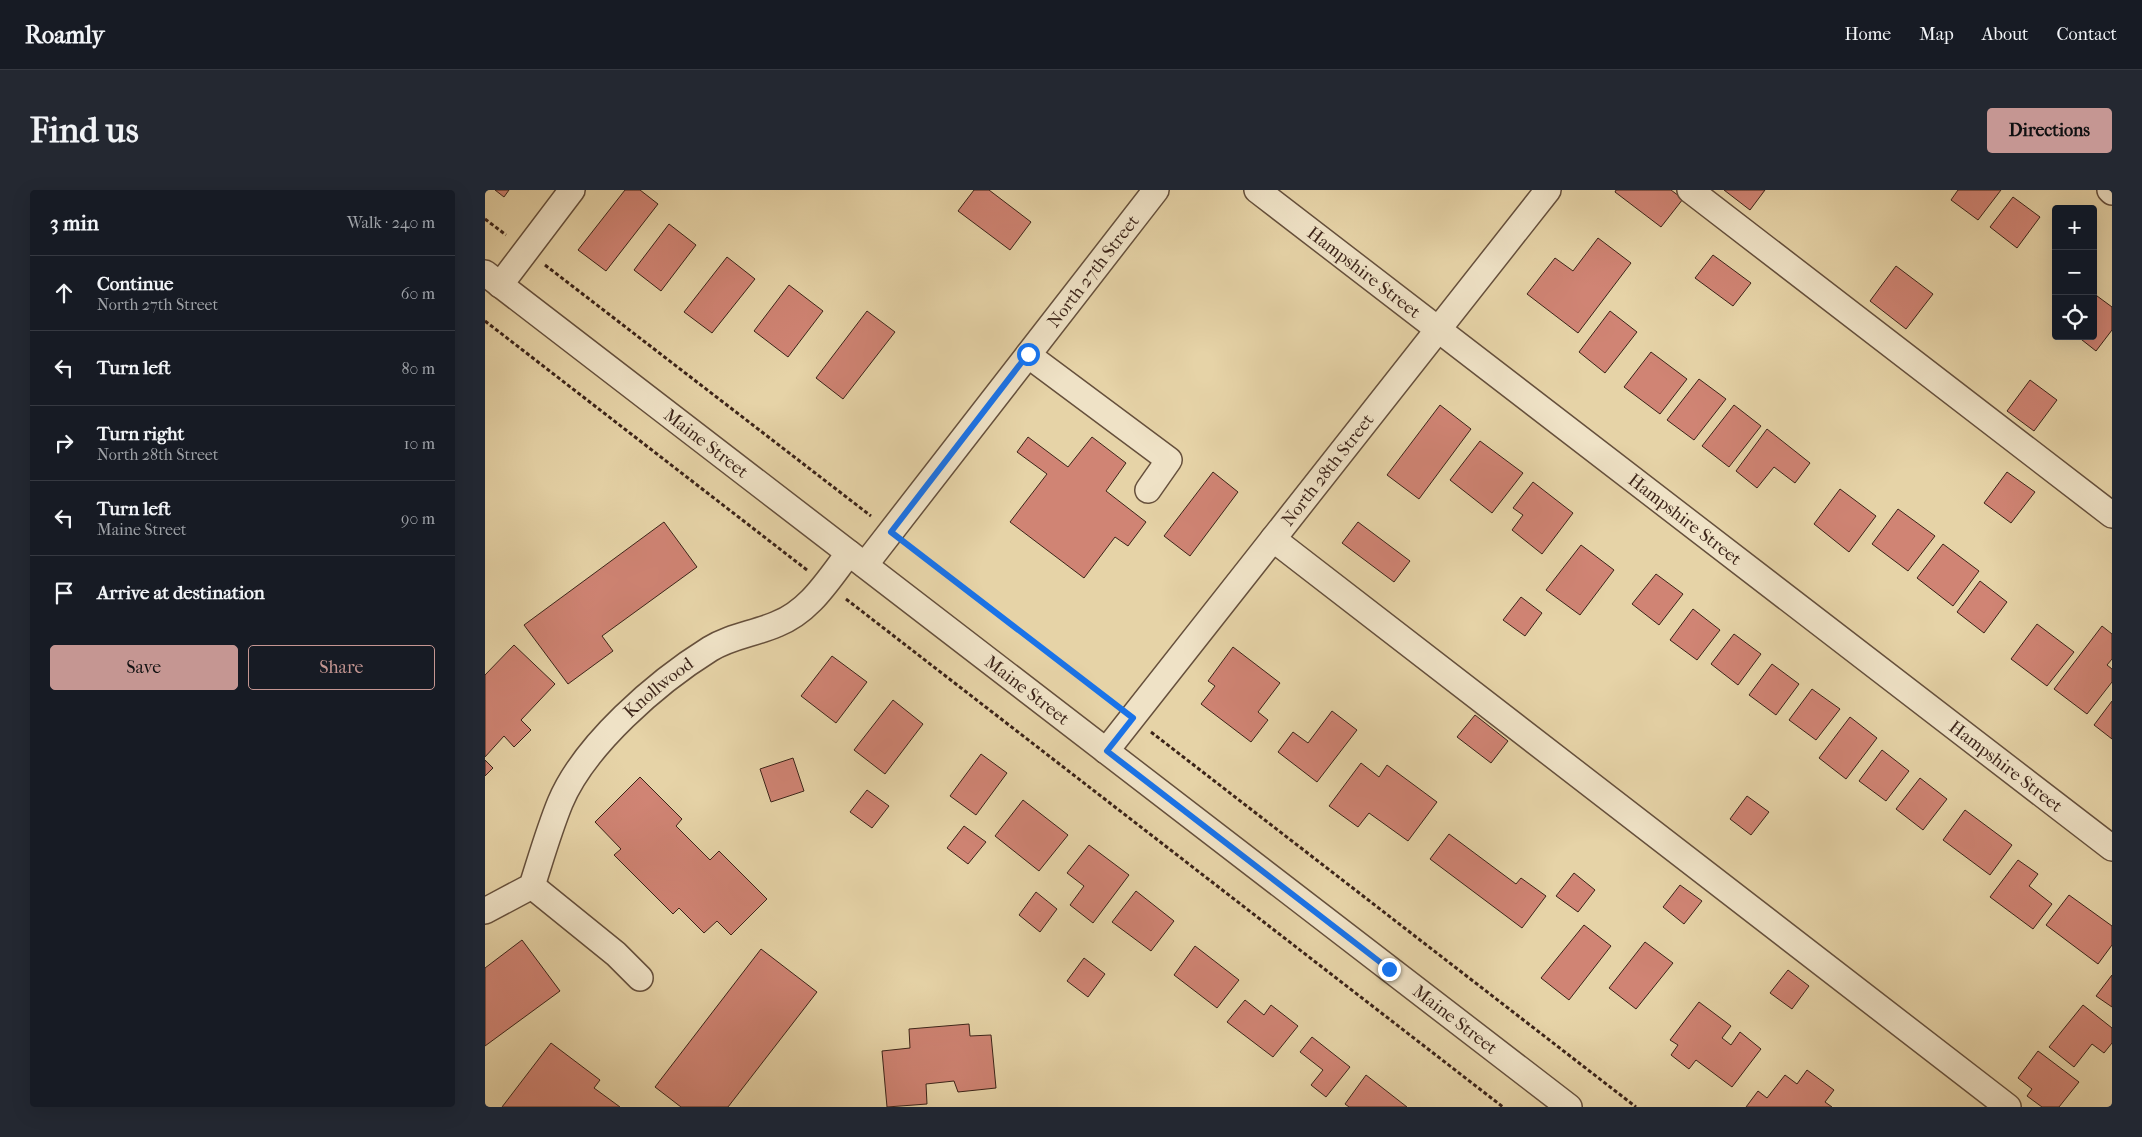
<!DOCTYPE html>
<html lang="en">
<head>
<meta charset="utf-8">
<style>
	:root { --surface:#171b24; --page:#242831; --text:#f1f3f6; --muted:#9ea1a6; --line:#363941; --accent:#c59692 }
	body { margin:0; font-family:"IM FELL French Canon",serif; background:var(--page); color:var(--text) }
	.controls { position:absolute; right:15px; top:15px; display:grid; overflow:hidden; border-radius:5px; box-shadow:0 5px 20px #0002 }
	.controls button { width:45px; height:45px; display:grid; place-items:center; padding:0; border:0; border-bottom:1px solid var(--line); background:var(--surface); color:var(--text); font:25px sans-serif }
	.stop { position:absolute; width:15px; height:15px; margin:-11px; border:4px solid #1a73e8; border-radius:50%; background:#fff }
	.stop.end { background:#1a73e8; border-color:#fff; box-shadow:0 1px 5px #0008 }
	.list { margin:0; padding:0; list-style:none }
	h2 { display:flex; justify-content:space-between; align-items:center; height:65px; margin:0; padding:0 20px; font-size:21px }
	h2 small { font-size:16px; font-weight:400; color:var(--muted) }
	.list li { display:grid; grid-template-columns:32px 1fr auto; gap:15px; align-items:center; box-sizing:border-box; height:75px; padding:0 20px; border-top:1px solid var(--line) }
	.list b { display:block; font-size:19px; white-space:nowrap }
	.list p { margin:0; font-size:16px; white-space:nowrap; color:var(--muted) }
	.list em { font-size:16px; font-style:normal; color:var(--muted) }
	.actions { display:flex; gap:10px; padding:15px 20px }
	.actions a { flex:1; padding:11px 0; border:1px solid var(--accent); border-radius:5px; text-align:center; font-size:18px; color:var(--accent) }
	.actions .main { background:var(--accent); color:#111 }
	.icon { flex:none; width:28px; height:28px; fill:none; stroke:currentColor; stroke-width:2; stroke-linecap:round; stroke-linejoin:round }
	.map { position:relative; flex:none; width:1627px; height:917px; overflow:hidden; border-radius:5px }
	header { display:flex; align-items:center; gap:30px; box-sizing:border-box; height:70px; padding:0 25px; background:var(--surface); border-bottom:1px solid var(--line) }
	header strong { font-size:24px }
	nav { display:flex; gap:28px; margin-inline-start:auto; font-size:18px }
	.intro { display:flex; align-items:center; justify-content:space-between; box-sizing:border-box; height:120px; padding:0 30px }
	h1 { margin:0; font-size:35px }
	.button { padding:12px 22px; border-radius:5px; background:var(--accent); color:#111; font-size:18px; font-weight:700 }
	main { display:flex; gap:30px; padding:0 30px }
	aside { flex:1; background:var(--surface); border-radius:5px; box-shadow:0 5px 20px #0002 }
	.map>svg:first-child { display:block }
	.building { fill:#d08474; stroke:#3c2419 }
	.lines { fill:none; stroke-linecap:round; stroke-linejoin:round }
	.minor-casing { stroke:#66503c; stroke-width:28 }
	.path { stroke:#3c2419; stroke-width:3; stroke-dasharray:4 2.5; stroke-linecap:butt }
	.minor { stroke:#efe2c6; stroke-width:25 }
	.route { stroke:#1a73e8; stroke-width:6 }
	.labels { text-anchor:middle; stroke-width:5; stroke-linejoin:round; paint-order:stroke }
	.street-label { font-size:18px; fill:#3c2419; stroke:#efe2c6 }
</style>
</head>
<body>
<header>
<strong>Roamly</strong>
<nav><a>Home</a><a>Map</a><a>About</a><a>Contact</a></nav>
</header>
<div class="intro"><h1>Find us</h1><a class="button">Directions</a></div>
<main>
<aside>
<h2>3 min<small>Walk · 240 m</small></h2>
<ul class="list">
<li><svg class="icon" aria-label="ahead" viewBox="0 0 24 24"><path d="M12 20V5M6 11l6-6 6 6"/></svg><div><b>Continue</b><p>North 27th Street</p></div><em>60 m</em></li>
<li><svg class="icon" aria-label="left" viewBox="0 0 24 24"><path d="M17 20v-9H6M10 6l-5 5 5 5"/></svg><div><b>Turn left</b></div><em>80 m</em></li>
<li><svg class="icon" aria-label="right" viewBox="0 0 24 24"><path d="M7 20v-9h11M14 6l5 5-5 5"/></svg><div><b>Turn right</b><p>North 28th Street</p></div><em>10 m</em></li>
<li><svg class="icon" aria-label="left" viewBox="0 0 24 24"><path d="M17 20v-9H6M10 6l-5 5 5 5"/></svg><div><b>Turn left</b><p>Maine Street</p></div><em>90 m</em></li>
<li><svg class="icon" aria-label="arrive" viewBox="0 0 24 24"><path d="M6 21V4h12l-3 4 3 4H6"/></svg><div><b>Arrive at destination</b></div></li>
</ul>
<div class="actions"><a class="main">Save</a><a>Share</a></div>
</aside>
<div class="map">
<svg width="1627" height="917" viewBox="0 0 1627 917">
	<rect width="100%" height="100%" fill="#e6d3a7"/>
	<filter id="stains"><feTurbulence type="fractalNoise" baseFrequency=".004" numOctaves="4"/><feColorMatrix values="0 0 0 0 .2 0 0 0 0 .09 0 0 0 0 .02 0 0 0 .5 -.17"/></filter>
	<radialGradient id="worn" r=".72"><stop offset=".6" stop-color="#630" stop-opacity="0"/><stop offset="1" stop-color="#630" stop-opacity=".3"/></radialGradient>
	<!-- building -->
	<path class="building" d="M10,0H24L19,7Z
		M140,0H155L173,14L121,81L93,60Z
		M489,0H504L546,32L525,60L473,21Z
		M1131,0H1186L1198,9L1176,37L1130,2Z
		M1239,0H1280L1265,20Z
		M1473,0H1516L1493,30L1466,10Z
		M1528,7L1555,27L1532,58L1505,37Z
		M184,34L211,55L176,101L149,80Z
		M1113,48L1146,73L1093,143L1042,104L1070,68L1088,81Z
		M1228,65L1266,93L1248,116L1210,88Z
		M242,67L270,89L227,143L199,122Z
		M1411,76L1448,104L1421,139L1385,111Z
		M304,95L338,121L303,167L269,141Z
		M1608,103L1627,117V140L1611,161L1592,146H1608Z
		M382,121L410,142L358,209L331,188Z
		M1125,121L1152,142L1120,183L1094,162Z
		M1166,162L1202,189L1175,224L1139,197Z
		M1214,189L1241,209L1209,250L1182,230Z
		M1545,190L1572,210L1549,241L1522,221Z
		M955,215L986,239L934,309L902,285Z
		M1249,215L1276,236L1244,277L1217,256Z
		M1282,239L1325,273L1310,293L1289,277L1272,298L1251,281Z
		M543,247L583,277L607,247L641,273L621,301L661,332L643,356L630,347L599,388L525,332L562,284L532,262Z
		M995,251L1038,283L1007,323L965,290Z
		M728,282L753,302L705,366L679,346Z
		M1522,282L1550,302L1526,333L1499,313Z
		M1048,292L1088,323L1057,364L1027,340L1038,325L1028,318Z
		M1355,299L1391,326L1364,362L1329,334Z
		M1413,319L1450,346L1423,381L1387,354Z
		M179,332L212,377L117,446L128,461L83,494L39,435Z
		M873,332L925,371L909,392L857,353Z
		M1458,354L1494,381L1468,416L1432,388Z
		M1096,355L1129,380L1095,425L1061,400Z
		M1171,384L1198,404L1174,435L1147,414Z
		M1495,391L1522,412L1499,443L1472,422Z
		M1036,407L1057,423L1040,446L1018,430Z
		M1208,419L1235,440L1212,470L1185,450Z
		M1552,434L1589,462L1562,496L1526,469Z
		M1617,436L1627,444V469L1622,475L1627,479V492L1602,524L1569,499Z
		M1249,444L1276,464L1253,495L1226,474Z
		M29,455L70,494L36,530L46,540L29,557L19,546L0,567V485Z
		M748,457L795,493L773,522L783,530L766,552L716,514L730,496L723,491Z
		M347,466L382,492L351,533L316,506Z
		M1287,474L1314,494L1291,525L1264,505Z
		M1327,499L1355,519L1331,550L1304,530Z
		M408,510L438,534L400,584L369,560Z
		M1627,511V549L1609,535Z
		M847,521L872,540L832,592L793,562L808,542L823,553Z
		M990,525L1023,551L1006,573L972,547Z
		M1365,527L1392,548L1361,589L1334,568Z
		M1397,560L1424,581L1401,611L1374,591Z
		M496,564L522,583L491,625L465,606Z
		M308,568L319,601L286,612L275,579Z
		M0,570L8,578L0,586Z
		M876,573L894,587L902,575L952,612L923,651L884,623L873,637L844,616Z
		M155,587L197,629L191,636L225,670L234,661L282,709L246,745L232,731L219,743L194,718L188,724L129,665L136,659L110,632Z
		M1435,588L1462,609L1438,640L1411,619Z
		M382,600L404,616L387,638L365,622Z
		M1262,606L1284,622L1266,645L1245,629Z
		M538,610L583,645L554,681L510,646Z
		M1480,620L1527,655L1505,685L1458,650Z
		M479,636L501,652L483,674L462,658Z
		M964,644L1031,694L1036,688L1061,706L1037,738L945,669Z
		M604,655L644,685L608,733L585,715L599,696L582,683Z
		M1533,670L1553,684L1544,696L1567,714L1548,739L1505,707Z
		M1089,683L1110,700L1093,722L1071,706Z
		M1195,695L1217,711L1199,734L1178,717Z
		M651,701L689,731L666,761L627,732Z
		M551,702L572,719L555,742L534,725Z
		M1584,705L1627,736V755L1613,774L1561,735Z
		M1099,735L1126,756L1084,810L1056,788Z
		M37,750L75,801L0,856V778Z
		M1160,752L1188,773L1151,819L1124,798Z
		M710,756L754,790L732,818L689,785Z
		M276,759L332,802L243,917H196L170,897Z
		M599,768L620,784L603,807L582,791Z
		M1303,780L1324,796L1307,819L1285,803Z
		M1627,785V817L1611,806Z
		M760,810L779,825L786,815L813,836L788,867L742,832Z
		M1214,812L1246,836L1237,848L1246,855L1255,842L1276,859L1247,897L1211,870L1204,879L1186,865L1193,855L1185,850Z
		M1598,815L1627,838V853L1619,863L1607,854L1589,877L1564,857Z
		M484,834L485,846L506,845L511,898L473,902L469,891L441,894L442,914L402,917L397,861L425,858L424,839Z
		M827,847L865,877L841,907L826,895L838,880L815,862Z
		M66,853L115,890L109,898L135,917H17Z
		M1553,861L1594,892L1574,917H1557L1542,906L1547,899L1533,888Z
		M1322,880L1349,900L1340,912L1347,917H1261L1273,901L1282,908L1300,885L1312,894Z
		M881,885L922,917H864L860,914Z"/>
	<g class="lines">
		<!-- minor casing -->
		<g class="minor-casing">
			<g id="minor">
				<path id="s1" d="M772,0L1627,658"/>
				<path d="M1205,0L1627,325"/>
				<path d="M1625,0L1627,2"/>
				<path id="s2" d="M0,83L1084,917"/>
				<path d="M15,95L87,0"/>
				<path d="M543,165L684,270L663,300"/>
				<path d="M788,349L1523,917"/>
				<path id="s3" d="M380,375L671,0"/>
				<path id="s4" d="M621,561L1063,0"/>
				<path d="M47,696L131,764L155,788"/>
				<path id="s5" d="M0,721L47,696C56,668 64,640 75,613C99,555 172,492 225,459C246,446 269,444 292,434C325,421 343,390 364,363"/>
			</g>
		</g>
		<!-- path -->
		<path class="path" d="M0,29L21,45
			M60,75L386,326
			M0,131L322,380
			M426,358L627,512
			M361,409L1018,917
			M666,542L1151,917"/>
		<!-- minor -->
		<use href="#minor" class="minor"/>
	</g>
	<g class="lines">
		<!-- route -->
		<path class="route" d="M543,164L406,342L648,528L622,561L904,779"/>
	</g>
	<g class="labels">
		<!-- street labels -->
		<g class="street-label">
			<text dy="6" stroke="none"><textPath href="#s3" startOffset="372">North 27th Street</textPath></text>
			<text dy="6" stroke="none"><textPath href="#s1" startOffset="135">Hampshire Street</textPath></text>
			<text dy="6" stroke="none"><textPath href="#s2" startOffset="279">Maine Street</textPath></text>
			<text dy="6" stroke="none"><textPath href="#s4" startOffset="358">North 28th Street</textPath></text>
			<text dy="6" stroke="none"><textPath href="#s1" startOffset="540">Hampshire Street</textPath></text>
			<text dy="6" stroke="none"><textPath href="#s5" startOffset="294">Knollwood</textPath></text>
			<text dy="6" stroke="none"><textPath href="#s2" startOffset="684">Maine Street</textPath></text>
			<text dy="6" stroke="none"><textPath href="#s1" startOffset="945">Hampshire Street</textPath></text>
			<text dy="6" stroke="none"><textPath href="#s2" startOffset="1224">Maine Street</textPath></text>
		</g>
	</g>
	<rect width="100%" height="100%" filter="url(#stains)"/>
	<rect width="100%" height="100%" fill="url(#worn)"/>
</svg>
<div class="controls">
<button>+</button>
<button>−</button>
<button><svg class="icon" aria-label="locate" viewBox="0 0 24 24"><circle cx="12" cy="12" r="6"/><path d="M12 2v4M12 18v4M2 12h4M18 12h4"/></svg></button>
</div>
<div class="stop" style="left:543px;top:164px"></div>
<div class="stop end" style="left:904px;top:779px"></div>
</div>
</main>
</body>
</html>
